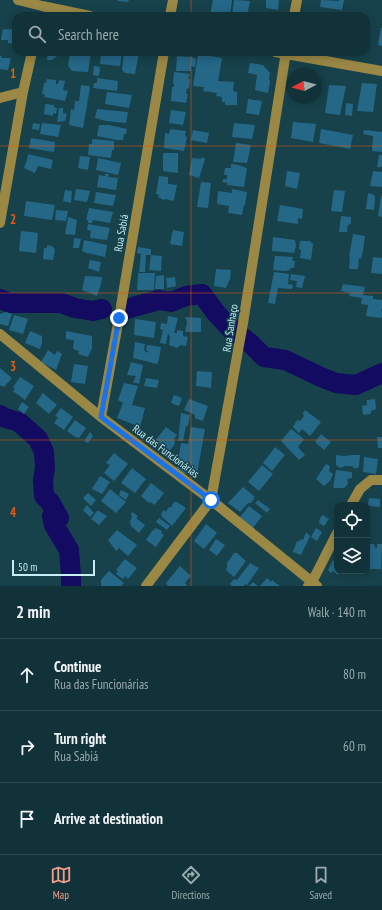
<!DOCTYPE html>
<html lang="en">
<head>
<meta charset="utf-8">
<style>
	:root { --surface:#113238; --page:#1e3e43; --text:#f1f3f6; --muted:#9caaae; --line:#304d53; --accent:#f49e8a }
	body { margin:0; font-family:"PT Sans Narrow",sans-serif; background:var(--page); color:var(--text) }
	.controls { position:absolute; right:12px; bottom:12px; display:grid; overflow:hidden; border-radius:8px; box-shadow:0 2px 10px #0003 }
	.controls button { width:36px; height:36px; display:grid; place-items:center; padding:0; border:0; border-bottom:1px solid var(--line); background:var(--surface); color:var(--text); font:20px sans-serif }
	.compass { position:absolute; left:286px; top:68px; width:36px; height:36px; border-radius:50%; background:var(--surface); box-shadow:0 2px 10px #0003; rotate:263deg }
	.scale { position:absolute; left:12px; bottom:10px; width:83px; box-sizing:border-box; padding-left:4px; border:2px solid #c6ecf5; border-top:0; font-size:11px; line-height:14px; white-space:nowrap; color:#c6ecf5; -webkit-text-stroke:3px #17424b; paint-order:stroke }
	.stop { position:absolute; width:12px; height:12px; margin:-9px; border:3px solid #1a73e8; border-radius:50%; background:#fff }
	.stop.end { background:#1a73e8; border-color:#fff; box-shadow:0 1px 4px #0008 }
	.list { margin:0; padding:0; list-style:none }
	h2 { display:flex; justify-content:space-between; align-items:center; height:52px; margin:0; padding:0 16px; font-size:17px }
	h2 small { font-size:13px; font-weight:400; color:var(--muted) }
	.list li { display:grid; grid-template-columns:26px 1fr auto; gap:12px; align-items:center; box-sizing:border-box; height:72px; padding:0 16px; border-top:1px solid var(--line) }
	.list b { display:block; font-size:15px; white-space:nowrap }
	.list p { margin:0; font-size:13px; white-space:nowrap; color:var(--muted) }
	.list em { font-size:13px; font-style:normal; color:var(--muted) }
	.icon { flex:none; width:22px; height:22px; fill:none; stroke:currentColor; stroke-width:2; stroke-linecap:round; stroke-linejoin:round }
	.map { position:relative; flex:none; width:382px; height:586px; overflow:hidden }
	.search { position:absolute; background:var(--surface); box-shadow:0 2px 10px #0003; left:12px; right:12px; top:12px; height:44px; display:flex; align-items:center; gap:10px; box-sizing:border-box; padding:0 14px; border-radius:12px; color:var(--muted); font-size:15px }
	.sheet { height:268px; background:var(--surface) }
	nav { display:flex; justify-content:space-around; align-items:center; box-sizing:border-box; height:56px; border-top:1px solid var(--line); background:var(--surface); font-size:11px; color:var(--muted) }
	nav a { display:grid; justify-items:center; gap:2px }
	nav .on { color:var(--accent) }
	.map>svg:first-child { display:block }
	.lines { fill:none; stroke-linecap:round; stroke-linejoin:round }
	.river { stroke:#130b61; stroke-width:20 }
	.building { fill:#256787 }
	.minor { stroke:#9b8845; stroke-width:10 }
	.route { stroke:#1a73e8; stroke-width:5 }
	.grid { fill:none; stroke:#e8590c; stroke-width:1; stroke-opacity:0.55 }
	.labels { text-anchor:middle; stroke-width:3; stroke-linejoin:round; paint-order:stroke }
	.street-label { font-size:11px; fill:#c6ecf5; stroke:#17424b }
	.grid-label { font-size:13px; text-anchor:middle; font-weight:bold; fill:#e8590c; stroke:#17424b; stroke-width:3; stroke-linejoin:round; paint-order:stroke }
</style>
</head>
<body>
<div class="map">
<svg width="382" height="586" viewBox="0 0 382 586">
	<rect width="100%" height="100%" fill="#17424b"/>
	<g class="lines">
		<!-- river -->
		<path class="river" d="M0,299L10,303H61L75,308L93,311L102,309
			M125,310L133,307L159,300L171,302L186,296L202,294L216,313L229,327L251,344L264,357L285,360L321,377L336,383L356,385L382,373
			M0,415L5,418L19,422L38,439L44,452L45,468L43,480L44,496L50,502L59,518L52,516L54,525L69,550L71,576V586"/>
	</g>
	<!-- building -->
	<path class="building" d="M118,0H129L128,2L118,1Z
		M213,0H232L230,16L210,15Z
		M234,0L250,1L247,16H232Z
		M266,0H279L278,10L266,8Z
		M321,0L339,1V0H344L342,10L320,7Z
		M324,12L338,15V16H323Z
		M381,28H382V46L378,45Z
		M3,29L16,30L14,44L8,43V40H1Z
		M48,52H60V54L52,60H47Z
		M70,52H91L88,72L72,71L68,66Z
		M101,52H122L120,66L100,64Z
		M124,52H139L135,74L125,73L122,70Z
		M198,54L222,58L218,81L234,82L233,91L237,92V105H225V102H222V97L216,96L217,93L203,91L204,87L193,86Z
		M0,56H1L2,58H11L8,70L0,69Z
		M177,56L191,57L196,59L195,67L191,66V71H176Z
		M250,63L263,65L270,73L269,79L270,82L268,93L255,90L257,75L248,73Z
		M94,66L100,67L99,76L93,75Z
		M174,72L190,74L188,79H190L189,89L187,88L186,94H188L186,103L171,101L172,87H174V84L173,83Z
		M97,78L118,81L117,91L93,88L94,83H97Z
		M47,79L56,80V84H58L59,80L65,81L63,90L68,91L65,101L44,97L45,94H42L44,83H46Z
		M362,83L377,84L373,112L357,111Z
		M81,85L89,86L90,88L83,128L69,125L71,109L74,110L75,101H79Z
		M329,85L346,86L340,115L325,113Z
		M107,92L132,95L129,108L105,104Z
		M248,99L262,101L259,115L246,113Z
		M346,103L353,104L352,116L345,115Z
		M45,104L54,105V107L57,108L56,114L53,113V116L44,114Z
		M59,108H63V113L67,114L65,121L57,122Z
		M97,109L128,112L126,123L106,121L95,118Z
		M171,110L186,112L183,125L169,123Z
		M293,122L316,124L313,142L291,138Z
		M33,123L40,124L39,130L32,129Z
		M42,123L61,125L58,137L40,134Z
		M234,123L255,125L252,139L232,137Z
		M99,125H109L127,129L126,134H124L123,140H117L97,136Z
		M170,129L186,131L185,136L187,137L184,151L164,148L165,133L169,134Z
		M321,129L353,135L350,149L319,143Z
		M193,130L209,133L207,143L191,140Z
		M364,130L382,132V152L372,151L373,136L363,134Z
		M31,138L55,142L54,152L29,148Z
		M92,139L114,141V150H112L111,158L88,155L89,144H92Z
		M236,143L251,145L247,163L233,162Z
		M163,153H178V173L163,171Z
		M28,154L53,160L51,169L38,166L35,173L24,168L27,160Z
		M379,155H382V167H377Z
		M80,156L90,157L88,170L78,168Z
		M202,157L205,159L199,178L189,175L192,158L201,159Z
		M98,158L121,163L118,175L96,170Z
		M231,164L238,165L247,168L244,187L227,185V183L223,182V179H227V175H224L225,168H231Z
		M287,171L300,173L297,189L285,186Z
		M373,171L382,172V187L370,186Z
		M105,174H109L108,177L118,178L116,190L97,187L99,175L105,176Z
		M159,176L168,177V184L177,185L174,199L172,201L166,199L164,200L158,197L159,195L156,194Z
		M201,182L211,183L208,208L197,207Z
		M76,189L90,191L87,202L74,200Z
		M232,189L247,192L245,205H244L242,215L228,213L229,206L217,204L218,191L232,193Z
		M65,190L72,191L71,203L63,201Z
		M334,190L345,191L342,212L331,211Z
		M96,192L116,195L113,206L94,203Z
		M368,193L374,195L375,198L374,210L366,209Z
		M381,196H382V217L378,216Z
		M26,201L55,205L52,220L24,216Z
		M280,205L303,209L302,219L298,218V224L277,221Z
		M89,208L113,212L110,223L93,220L92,223H88V220H86Z
		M56,210L68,211L66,221L55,220Z
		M341,216L351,217V224L348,225L347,232H339Z
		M68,217L77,220L75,235L65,234Z
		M88,224L110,228L107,240L90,238L91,231L87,230Z
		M173,230L184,232L182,246L170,244Z
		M21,231L38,233L36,253L19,251Z
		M353,234L365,236L363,251L361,259L359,258L358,269H349L350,257H349Z
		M273,237L295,240L296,246L294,253L272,251Z
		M74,238L81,239L79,248H73Z
		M84,240L107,245L105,257L87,253L82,251Z
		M300,241H310L313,244L311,260L300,258L301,250L299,249Z
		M47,245L52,246L55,250L53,260L43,259L44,248H47Z
		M138,247L151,249V255H146L145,272H139L141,254L137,253Z
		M151,255L162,256L161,271L149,270Z
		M275,256L293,257L292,261H295L294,268H290V270L285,271L273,270Z
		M373,257L382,258V274L371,273Z
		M90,260L101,262L99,272L88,268Z
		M216,269L231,270L230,279L226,288L214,286Z
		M274,272L289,274L288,284L293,285L292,289L278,288L275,304L268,303Z
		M138,273H155L154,290H137Z
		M291,274L305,276L302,288L296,287L297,281L290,280Z
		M164,275V289H155L156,276Z
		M85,276L102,277L101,284L97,296L82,290Z
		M175,277L176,286L167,288L166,278Z
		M343,284L365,287L363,295L373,296V299L382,300V308L381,311L382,312V316L381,318L366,316L368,305L361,304L362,298L349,296L350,293L341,291Z
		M6,312L12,314L8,326L0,324V314Z
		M14,315L28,319L23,334L9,330Z
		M168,316L178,318L174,333H177V330L183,331V336L188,337L186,346L181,345L177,348L169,345L170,337L168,333L166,344L160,343L163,330L160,329L161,323L167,324Z
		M185,317L201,318V332H185L187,322Z
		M135,319L156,322L154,338L134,335Z
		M30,331L42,336V343L40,349L25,343Z
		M66,331L92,336V348L88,357L78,354L79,351L73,349L74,340L66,339Z
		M135,342L145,344L144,350L147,353L148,351L146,350L147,345L161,347L159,359L157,364L133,358Z
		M48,350L55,355L57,351L62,354L56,370L41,362Z
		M131,362L143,365L139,384L133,382L136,376L127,375Z
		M74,364L88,366L85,384L71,382Z
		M0,368L12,378L4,387L0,385Z
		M197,371L212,372L211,388L196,386Z
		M20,377L34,386L25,400L13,391L15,389L13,387Z
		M146,378L159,380L157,388L144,386Z
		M124,383L138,386L132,405L145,408L140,427L117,418L123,403L118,400Z
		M43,393L57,405L49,414L36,403Z
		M174,395L182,398L179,406L171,403Z
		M189,399L208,406L203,421L195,418V415L184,410Z
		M375,399L376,409L371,411V414L363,415L362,406L367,405V400Z
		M22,402L29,407L24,414L18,409Z
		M61,408L73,417L64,430L54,423L58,417L55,416Z
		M305,410L321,422L310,436L302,429L299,433L293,427L297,420L300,421L304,416L303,413Z
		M181,413L190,415L188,426H186L183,441H178Z
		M75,420L86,428L79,438L75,437L67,431Z
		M166,427L177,435L174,439L175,444L168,453L154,442Z
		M191,427L205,429L197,474L176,473L181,443L188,444Z
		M291,429L304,439L298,447L305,455L299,460L281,441Z
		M90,432L93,436L88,443L84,441Z
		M321,434L331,442L324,450L315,442Z
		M377,437H382V448H378Z
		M275,447L285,455L272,471L263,463Z
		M114,453L128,464L114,481L104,473L110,465L106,463Z
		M336,455L344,456L352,455H360L359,466L358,468H353V466H345L340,468L336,465Z
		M364,457L378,459L376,474L363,472Z
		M326,464L330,466L329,471L333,474L330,481L324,486L316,479Z
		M262,465L273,474L259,491L248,482Z
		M132,468L146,479L135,493L121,483Z
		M336,470L352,472V478L347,479L348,484L344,488H333Z
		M100,476L110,482L102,494L92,489Z
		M151,483L164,493L160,498V499L158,500L155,505L150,502L149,503L141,496Z
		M243,487L255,497L251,503H248L240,512L228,503Z
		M110,489L126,502L116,513L101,501Z
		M121,490L129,494L126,500L119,495Z
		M88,493L96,500L91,506L83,498Z
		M369,498L380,499V507L370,506L368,505Z
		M258,500L270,509L267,513L255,503Z
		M174,502H177L186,508L172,526L162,517L161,514L164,510L166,512L169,507H172V505Z
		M87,505L94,513L90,517L83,510Z
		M249,506L262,516L253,528L240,517Z
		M97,511H99L107,516L99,525L91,519Z
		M132,512L138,516L136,518L145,525L139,533L131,526L130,522L132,516L131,515Z
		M323,515L329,519L324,526L319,523L320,518Z
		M159,518L170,526L167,530L156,522Z
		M206,524L217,533L204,549L194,541Z
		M155,528L162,531L161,533L164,535L156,547L146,540L152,531L154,530Z
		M316,528L322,532L317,541L311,537Z
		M117,530L137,545L128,556L119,548L116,551L108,540Z
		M306,532L310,536L301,555L293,552L297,541L299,542L300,539L303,540Z
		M216,539L225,545L217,556L209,550Z
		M369,544H374L375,548H377V544H382L381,569H369Z
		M234,553H237L246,561L234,577L226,570L227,568V563Z
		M125,559L137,568L128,579L125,576L123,579L116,574L118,571L116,570Z
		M333,560L337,562V571H340L338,575L333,571L331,573L328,570Z
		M250,563L259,568L247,585L245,584L244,586H232L230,584L234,579L237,580Z
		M180,566L191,576L185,583L187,585L185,586H168L166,583Z
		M109,571L124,583L121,586H101V580Z
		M267,578L271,582L272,580L280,586H260Z
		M253,582L258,586H249Z"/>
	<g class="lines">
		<!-- minor -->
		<path class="minor" d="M18,0L42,6L90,16
			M170,16L173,0
			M294,16L297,0
			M275,52L382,71
			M0,98L23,92
			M0,223L23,92L32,52
			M0,334L101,417L211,500L317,586
			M101,417L119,318L164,52
			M351,505L360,489L371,480H382
			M146,586L211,500L243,323L286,52
			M308,586L312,582L337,533"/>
	</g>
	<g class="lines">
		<!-- route -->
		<path class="route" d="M119,318L101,417L211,500"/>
	</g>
	<!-- grid -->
	<path class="grid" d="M191,0V16M191,52V586M0,146H382M0,293H382M0,440H382"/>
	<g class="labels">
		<!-- street labels -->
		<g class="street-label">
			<text transform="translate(121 233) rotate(-80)" y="4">Rua Sabiá</text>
			<text transform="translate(230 328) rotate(-81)" y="4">Rua Sanhaço</text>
			<text transform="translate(166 451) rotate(37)" y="4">Rua das Funcionárias</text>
		</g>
	</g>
	<g class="grid-label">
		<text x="13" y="78">1</text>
		<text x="13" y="224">2</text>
		<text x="13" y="371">3</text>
		<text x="13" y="517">4</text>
	</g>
</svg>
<div class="controls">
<button><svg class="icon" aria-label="locate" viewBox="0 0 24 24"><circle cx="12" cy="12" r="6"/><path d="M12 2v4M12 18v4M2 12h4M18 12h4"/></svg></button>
<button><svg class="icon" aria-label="layers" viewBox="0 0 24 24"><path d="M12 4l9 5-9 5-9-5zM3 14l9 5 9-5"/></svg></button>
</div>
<svg class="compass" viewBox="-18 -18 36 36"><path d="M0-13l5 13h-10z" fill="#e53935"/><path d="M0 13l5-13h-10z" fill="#9caaae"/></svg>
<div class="scale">50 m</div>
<div class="stop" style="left:211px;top:500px"></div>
<div class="stop end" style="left:119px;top:318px"></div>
<div class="search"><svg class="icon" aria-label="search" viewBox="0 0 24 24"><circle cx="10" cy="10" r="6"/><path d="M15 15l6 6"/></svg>Search here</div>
</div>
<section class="sheet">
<h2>2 min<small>Walk · 140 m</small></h2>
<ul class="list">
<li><svg class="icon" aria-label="ahead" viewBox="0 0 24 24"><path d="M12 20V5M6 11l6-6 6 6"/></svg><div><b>Continue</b><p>Rua das Funcionárias</p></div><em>80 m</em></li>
<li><svg class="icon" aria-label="right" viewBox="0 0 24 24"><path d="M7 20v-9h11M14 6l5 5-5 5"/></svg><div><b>Turn right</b><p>Rua Sabiá</p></div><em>60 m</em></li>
<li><svg class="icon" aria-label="arrive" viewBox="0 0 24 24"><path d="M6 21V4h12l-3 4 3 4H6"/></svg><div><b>Arrive at destination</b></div></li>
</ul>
</section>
<nav>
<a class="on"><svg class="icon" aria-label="map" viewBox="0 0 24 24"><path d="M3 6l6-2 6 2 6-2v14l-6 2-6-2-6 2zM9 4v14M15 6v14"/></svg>Map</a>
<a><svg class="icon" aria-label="directions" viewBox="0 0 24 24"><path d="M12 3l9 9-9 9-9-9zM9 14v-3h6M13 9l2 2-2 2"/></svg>Directions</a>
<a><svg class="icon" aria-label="saved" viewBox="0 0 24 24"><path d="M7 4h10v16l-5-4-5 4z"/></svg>Saved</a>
</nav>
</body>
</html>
